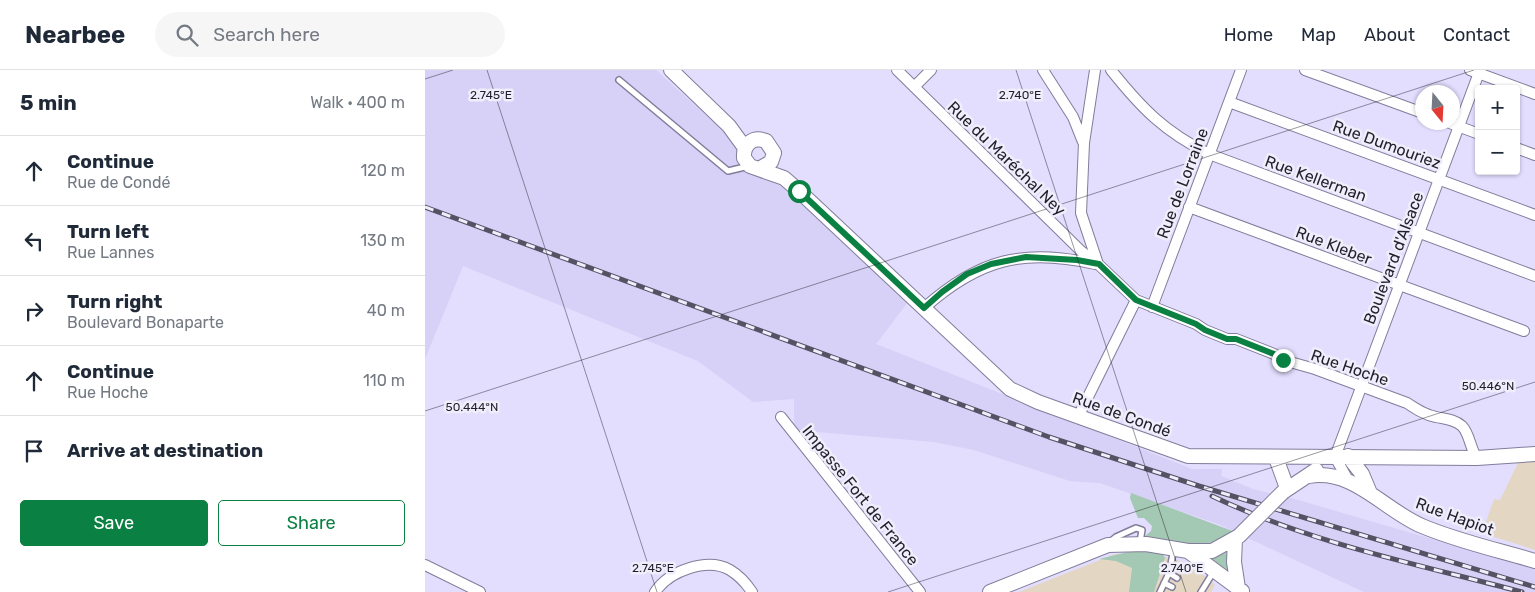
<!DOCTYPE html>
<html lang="en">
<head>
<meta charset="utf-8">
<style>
	:root { --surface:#fff; --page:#f6f6f7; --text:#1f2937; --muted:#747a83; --line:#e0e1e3; --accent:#0b8043 }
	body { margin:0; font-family:Rubik,sans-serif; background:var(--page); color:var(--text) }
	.controls { position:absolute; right:15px; top:15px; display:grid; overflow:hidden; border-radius:5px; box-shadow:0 1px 4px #0004 }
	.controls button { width:45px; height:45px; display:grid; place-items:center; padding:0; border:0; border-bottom:1px solid var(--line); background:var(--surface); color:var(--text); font:25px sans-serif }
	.compass { position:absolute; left:990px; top:15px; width:45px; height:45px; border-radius:50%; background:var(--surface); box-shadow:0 1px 4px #0004; rotate:162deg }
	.stop { position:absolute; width:15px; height:15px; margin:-11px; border:4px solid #0b8043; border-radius:50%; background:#fff }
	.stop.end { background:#0b8043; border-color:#fff; box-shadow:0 1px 5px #0008 }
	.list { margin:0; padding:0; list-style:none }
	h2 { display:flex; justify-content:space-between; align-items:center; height:65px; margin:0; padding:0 20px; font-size:21px }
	h2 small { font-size:16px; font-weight:400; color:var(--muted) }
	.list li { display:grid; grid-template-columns:32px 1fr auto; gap:15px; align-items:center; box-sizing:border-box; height:70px; padding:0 20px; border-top:1px solid var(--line) }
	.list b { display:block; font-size:19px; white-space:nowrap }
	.list p { margin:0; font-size:16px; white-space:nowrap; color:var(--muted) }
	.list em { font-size:16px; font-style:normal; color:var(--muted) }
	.actions { display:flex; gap:10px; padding:15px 20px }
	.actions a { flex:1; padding:11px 0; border:1px solid var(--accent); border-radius:5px; text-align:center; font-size:18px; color:var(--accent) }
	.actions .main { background:var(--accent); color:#fff }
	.icon { flex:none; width:28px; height:28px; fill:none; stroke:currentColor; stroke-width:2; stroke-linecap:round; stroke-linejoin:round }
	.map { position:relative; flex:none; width:1110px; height:522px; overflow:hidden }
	header { display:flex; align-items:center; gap:30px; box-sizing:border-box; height:70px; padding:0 25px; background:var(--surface); border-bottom:1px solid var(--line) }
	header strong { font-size:24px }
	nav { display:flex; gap:28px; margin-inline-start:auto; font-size:18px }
	.search { width:350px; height:45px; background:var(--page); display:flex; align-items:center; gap:12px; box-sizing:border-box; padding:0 18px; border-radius:28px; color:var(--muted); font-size:19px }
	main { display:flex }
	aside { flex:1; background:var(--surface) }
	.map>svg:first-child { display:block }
	.commercial { fill:#e3d7c3 }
	.built { fill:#d7d0f7 }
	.green { fill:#a3c8b3 }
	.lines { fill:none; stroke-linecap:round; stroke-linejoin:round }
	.lane-casing { stroke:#827d9a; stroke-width:8 }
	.street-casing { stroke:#827d9a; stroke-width:12 }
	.secondary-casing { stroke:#827d9a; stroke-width:16 }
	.lane { stroke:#fff; stroke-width:5 }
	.street { stroke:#fff; stroke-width:10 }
	.secondary { stroke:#fff; stroke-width:14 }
	.rail-casing { stroke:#555264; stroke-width:5 }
	.rail { stroke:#f0eefb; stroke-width:3; stroke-dasharray:9; stroke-linecap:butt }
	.secondary-bridge-casing { stroke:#827d9a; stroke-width:16; stroke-linecap:butt }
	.secondary-bridge { stroke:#fff; stroke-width:14 }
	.route { stroke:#0b8043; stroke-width:6 }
	.ticks { fill:none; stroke:#211f2b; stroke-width:1; stroke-opacity:0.45 }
	.labels { text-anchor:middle; stroke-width:5; stroke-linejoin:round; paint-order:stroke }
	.street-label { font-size:16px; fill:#211f2b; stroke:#f0eefb }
	.ticks-label { font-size:12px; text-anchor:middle; fill:#211f2b; stroke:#f0eefb; stroke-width:5; stroke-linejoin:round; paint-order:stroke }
</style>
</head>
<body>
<header>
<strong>Nearbee</strong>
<div class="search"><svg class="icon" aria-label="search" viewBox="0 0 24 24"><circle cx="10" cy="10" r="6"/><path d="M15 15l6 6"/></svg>Search here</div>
<nav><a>Home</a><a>Map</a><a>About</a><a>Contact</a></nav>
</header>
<main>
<aside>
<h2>5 min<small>Walk · 400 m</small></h2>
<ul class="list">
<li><svg class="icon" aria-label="ahead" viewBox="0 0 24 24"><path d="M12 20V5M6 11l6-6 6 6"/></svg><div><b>Continue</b><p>Rue de Condé</p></div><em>120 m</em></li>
<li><svg class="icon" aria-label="left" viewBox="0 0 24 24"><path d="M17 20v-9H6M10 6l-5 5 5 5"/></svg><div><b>Turn left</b><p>Rue Lannes</p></div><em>130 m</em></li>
<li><svg class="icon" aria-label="right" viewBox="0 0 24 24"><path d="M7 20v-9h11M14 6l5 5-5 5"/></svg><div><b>Turn right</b><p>Boulevard Bonaparte</p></div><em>40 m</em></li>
<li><svg class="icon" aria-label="ahead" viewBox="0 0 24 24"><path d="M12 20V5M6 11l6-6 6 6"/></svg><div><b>Continue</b><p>Rue Hoche</p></div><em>110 m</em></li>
<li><svg class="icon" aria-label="arrive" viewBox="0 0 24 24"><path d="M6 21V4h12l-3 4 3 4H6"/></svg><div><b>Arrive at destination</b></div></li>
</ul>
<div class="actions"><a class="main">Save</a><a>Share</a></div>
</aside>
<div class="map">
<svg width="1110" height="522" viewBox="0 0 1110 522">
	<rect width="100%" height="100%" fill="#e3ddfe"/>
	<!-- commercial -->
	<path class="commercial" d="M1110,391V480L1057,463L1069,429L1075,430L1093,393Z
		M726,483L766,494L790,515L786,522H594L690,484Z"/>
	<!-- built -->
	<path class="built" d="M0,0H231L426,176L483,232L451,274L767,399H797L796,406L828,419L873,430L1110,499V522H939L793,454L675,413L645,411L549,380L509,372L369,360V329L328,332L273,291L38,196L0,289Z"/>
	<!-- green -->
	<path class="green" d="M706,423L810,462C779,482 754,473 720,466L726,461L727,456L719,448H713L705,428Z
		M711,480L736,481L740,488L729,522H704L707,498L691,491L674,489Z
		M803,482L804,502L803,503L784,489Z"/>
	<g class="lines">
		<!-- lane casing -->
		<g class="lane-casing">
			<path id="lane" d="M194,10L303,101L324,96
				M685,472L691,467L711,458L717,460L715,472
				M749,479L744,503L752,508
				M739,513L747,517
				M735,522L744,503
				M776,522L789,501"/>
		</g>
		<!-- street casing -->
		<g class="street-casing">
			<path id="street" d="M472,0L656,181L673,194
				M618,0L648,47L658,72
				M670,0L659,73L656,143L673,194L711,230L771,254L780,260L802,269H811L849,284L858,290L890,299L982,333C991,339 1000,345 1011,347C1020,349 1029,349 1037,356C1045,364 1045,379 1052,388
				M686,0C717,39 740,62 784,84L1110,206
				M880,0L998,43
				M1045,0L1110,24
				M489,17L506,0
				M804,32L1110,145
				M1022,52L1054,64
				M1091,78L1110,85
				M764,137L1099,261
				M727,237L816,0
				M499,238C554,189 598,178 670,194
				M356,347L495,522
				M653,347L711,230
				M923,410L910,387L1055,0
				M0,495L55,522
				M230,522C244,501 282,487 305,500C315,506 321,513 327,522"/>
		</g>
		<!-- secondary casing -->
		<g class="secondary-casing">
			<path id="secondary" d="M246,0L304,56L320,78
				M334,99L346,92L349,83L341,71C328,66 318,74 319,88L325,96L359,108L374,121L585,319L613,332L763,386L1052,388L1110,384
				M923,386L937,404L945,423
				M851,388L862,418
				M884,406C928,398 959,440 997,456C1032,471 1073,480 1110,491
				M858,422L891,400
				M810,469L809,492L813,518L817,521
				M763,481L813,518
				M565,522L683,475L721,474L763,481H787L814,466"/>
		</g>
		<!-- lane -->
		<use href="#lane" class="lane"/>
		<!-- street -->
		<use href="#street" class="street"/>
		<!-- secondary -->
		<use href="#secondary" class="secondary"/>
		<!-- rail casing -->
		<g class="rail-casing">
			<path id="rail" d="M0,137L624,367L774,416L1110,517
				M787,426C885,473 992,494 1097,522"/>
		</g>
		<!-- rail -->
		<use href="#rail" class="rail"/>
		<!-- secondary-bridge casing -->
		<g class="secondary-bridge-casing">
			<path id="secondary-bridge" d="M814,466L858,422"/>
		</g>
		<!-- secondary-bridge -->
		<use href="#secondary-bridge" class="secondary-bridge"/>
	</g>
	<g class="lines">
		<!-- route -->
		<path class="route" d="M374,121L499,238L517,222L542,204L566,194L601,187L652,190L674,194L711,230L771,254L780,260L802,269H811L849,284L858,290"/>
	</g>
	<!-- ticks -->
	<path class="ticks" d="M62,0L232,522M591,0L761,522M0,9L28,0M0,341L1049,0M463,522L1110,312"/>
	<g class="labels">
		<!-- street labels -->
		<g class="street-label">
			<text transform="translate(962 74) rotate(20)" y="6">Rue Dumouriez</text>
			<text transform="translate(582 88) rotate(44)" y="6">Rue du Maréchal Ney</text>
			<text transform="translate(891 108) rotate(20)" y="6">Rue Kellerman</text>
			<text transform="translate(757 113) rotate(-69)" y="6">Rue de Lorraine</text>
			<text transform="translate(909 175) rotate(21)" y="6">Rue Kleber</text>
			<text transform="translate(968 188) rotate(-69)" y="6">Boulevard d'Alsace</text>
			<text transform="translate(925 297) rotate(19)" y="6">Rue Hoche</text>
			<text transform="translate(697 344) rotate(20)" y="6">Rue de Condé</text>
			<text transform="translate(436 425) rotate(51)" y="6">Impasse Fort de France</text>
			<text transform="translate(1030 446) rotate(20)" y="6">Rue Hapiot</text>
		</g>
	</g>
	<g class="ticks-label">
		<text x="66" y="29">2.745°E</text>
		<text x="595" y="29">2.740°E</text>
		<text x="1063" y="320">50.446°N</text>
		<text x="47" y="341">50.444°N</text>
		<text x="228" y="502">2.745°E</text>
		<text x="757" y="502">2.740°E</text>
	</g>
</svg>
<div class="controls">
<button>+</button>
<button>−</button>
</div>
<svg class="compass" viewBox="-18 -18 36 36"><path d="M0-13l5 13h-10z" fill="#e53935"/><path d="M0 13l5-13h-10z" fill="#747a83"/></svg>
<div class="stop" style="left:374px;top:121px"></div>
<div class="stop end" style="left:858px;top:290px"></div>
</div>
</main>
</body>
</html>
